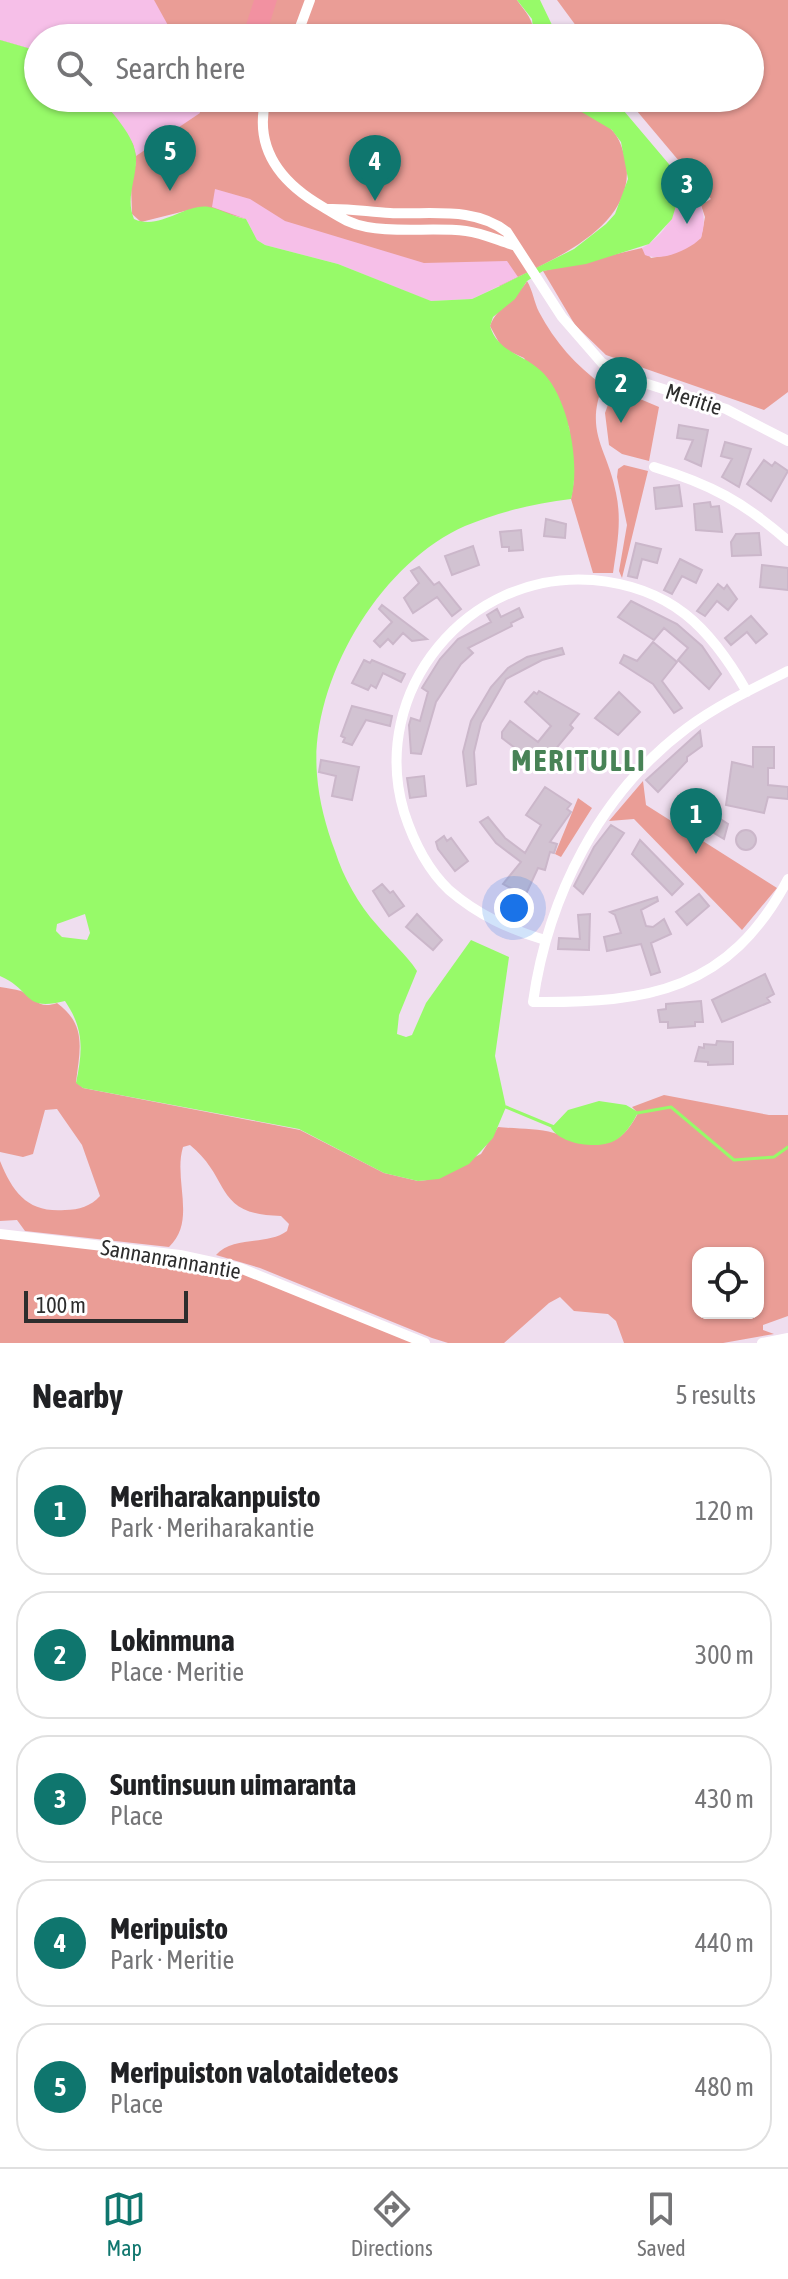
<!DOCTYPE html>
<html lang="en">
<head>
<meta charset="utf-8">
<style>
	:root { --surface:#fff; --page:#f6f6f6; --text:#202124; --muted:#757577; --line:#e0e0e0; --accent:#0f766e }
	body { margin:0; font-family:"Asap Condensed",sans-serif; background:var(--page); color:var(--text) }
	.controls { position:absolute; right:24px; bottom:24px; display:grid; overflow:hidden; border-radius:16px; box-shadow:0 2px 6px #0004 }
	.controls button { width:72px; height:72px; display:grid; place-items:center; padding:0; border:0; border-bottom:2px solid var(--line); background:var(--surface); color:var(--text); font:40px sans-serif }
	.scale { position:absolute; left:24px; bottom:20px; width:164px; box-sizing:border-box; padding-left:8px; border:4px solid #2d2d2d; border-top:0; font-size:22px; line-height:28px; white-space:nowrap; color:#2d2d2d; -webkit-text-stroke:6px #fff; paint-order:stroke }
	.you { position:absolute; left:514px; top:908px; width:28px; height:28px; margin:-20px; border:6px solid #fff; border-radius:50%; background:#1a73e8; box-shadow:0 0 0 12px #1a73e833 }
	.badge { display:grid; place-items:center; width:52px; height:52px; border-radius:50%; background:var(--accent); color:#fff; font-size:26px; font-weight:700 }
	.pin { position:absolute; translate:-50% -66px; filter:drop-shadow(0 2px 4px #0008) }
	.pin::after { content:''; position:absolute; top:42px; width:28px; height:24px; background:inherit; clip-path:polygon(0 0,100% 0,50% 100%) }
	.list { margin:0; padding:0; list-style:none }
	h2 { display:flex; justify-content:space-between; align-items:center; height:104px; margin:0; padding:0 32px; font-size:34px }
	h2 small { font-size:26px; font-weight:400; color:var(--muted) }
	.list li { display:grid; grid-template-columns:52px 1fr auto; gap:24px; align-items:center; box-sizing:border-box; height:128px; margin:0 16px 16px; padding:0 16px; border:2px solid var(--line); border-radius:32px }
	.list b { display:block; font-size:30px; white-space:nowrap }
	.list p { margin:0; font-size:26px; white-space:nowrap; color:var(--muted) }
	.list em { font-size:26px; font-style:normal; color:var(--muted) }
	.icon { flex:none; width:44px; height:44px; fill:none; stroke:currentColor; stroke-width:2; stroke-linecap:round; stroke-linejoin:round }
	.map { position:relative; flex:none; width:788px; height:1343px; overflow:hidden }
	.search { position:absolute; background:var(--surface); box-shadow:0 2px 6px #0004; left:24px; right:24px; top:24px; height:88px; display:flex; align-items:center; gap:20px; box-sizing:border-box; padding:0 28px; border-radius:44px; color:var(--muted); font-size:30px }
	.sheet { height:824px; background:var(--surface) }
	nav { display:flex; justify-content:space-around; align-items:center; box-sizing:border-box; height:112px; border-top:2px solid var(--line); background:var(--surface); font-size:22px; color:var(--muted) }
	nav a { display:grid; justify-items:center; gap:4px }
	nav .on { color:var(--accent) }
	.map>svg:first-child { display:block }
	.green { fill:#ea9d96; fill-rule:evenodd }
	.sand { fill:#f6bfe8 }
	.pitch { fill:#f291a1 }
	.water { fill:#97fa69; fill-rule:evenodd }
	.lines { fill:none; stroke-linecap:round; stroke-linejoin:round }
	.stream { stroke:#97fa69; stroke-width:3 }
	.building { fill:#d2c3d2; stroke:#cbb7ca; stroke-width:2 }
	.street { stroke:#fff; stroke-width:10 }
	.labels { text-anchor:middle; stroke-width:6; stroke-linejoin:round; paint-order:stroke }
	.street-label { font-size:22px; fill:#2d2d2d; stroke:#fff }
	.district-label { font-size:30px; font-weight:bold; letter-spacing:2px; fill:#488356; stroke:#fff }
</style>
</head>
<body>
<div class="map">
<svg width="788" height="1343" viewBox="0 0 788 1343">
	<rect width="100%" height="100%" fill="#efdeef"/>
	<!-- green -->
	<path class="green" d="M0,0H517C526,13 535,21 534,38H38V51L0,40Z
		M557,0H788V392L764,410L606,355L575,325L543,271L642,248L651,258L669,255L701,238L705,217L701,205L711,199L626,98H750V38H585Z
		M101,98H558C575,110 596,114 611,129C620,138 623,150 626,162C637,228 547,262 500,286L201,207L141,222L132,214L131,185L136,162Z
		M527,281C533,291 534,302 539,312C555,342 576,366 603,385C584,433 608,449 616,493C622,521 617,545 613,573H593L571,499L574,480L569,427L524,358L502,348L490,326C496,308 517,298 527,281Z
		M614,388L659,407L649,461L622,454L609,445L605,413Z
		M624,465L648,471L622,578L619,571L627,525L617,477L618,469Z
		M643,781L646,805L777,888L742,930L634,819L609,821Z
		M578,798L592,808L561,857L555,854Z
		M0,987C6,988 15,989 21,991C36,998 38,1010 57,1003C87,1025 80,1049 76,1082L83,1088L300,1130L384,1173L418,1181L427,1180L481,1154L498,1127C516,1129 537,1128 554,1133C591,1145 616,1156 638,1113L632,1107L664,1095L769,1115H788V1316L763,1325V1330L774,1334L723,1343H624L616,1321L608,1314L574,1311L560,1297L549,1303L504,1343H448L432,1338L260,1268L216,1255C233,1235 267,1246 287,1231L289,1224L281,1216C213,1215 232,1179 190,1145L183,1147C173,1180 197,1221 169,1247L25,1231L17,1220L0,1221V1161C13,1193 28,1213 65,1210C79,1210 91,1206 100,1196L82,1145L57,1109L45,1110L33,1154L23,1157L0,1152ZM698,1253H758V1313H698Z
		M0,1234L211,1261L425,1343H0Z"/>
	<!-- sand -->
	<path class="sand" d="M0,0H154L175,38H38V51L0,40Z
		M101,98H196L200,113L136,156L133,144Z
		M682,186C702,198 708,215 701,238C689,250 662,262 645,255L642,248C668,233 675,213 682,186Z
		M215,189L250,199L285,221L424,263L507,261L518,277L472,299L430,301L338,264L265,245L257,240L246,219L212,207Z"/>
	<!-- pitch -->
	<path class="pitch" d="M254,0H277L267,32L246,25Z"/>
	<!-- water -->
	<path class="water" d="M517,0H540L552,25L567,38H534L532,19Z
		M0,40L38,51V98H101C113,115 135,136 136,157C137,178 125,198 134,219C160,231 185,203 209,207C221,209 233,217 246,219L257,240L265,245L338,264L431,301L472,299L500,286L574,249L606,224L615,214L628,179L621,142L612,130L558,98H613L679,176L682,186L672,219L649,244L586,264L543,271L527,281L515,299L493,317L490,326C498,352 521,353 540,370C568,394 581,464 571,499C535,503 499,512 465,526C380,563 309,682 317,775C319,801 326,827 335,851C343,877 359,905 377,925C390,941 406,954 417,971L399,1015L397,1034L406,1037L412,1035L426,1003L471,940L509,957L495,1056L506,1107L493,1138L469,1164L439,1179L418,1181L384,1173L299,1129L83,1088L76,1083C83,1050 84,1029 65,1001C22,1012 33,990 0,976ZM85,914L90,933L87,940L62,937L56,931L57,924Z
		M599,1101L626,1105L638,1112C633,1123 624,1137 612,1142C595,1149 561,1144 551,1128L568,1110Z"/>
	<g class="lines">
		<!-- stream -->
		<path class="stream" d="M506,1107L554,1127
			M637,1113L671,1107L734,1160L774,1157L788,1147"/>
	</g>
	<!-- building -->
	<path class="building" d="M679,425L708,430L701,466L685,459L693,440L677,438Z
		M725,442L751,449L739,487L722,477L732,459L721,456Z
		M764,460L772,466L775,462L788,471L771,501L747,484Z
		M679,485L682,506L656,509L654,488Z
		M710,502L711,507L719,506L722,532L696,530L694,504Z
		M546,519L566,524L565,538L544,536Z
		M521,530L523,550L509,551V547H502L500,532Z
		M759,533L761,555L732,556L731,542L736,534Z
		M636,543L661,549L657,563L642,559L637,578L628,576Z
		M473,546L479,565L452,575L445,556Z
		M680,559L702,570L696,583L682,576L672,594L664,590Z
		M762,565L788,568V590L760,587Z
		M419,567L434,585L439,582L461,609L452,616L437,597L413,613L404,598L419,583L411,571Z
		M718,584L724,589L727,585L737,599L728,610L717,601L705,616L697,611Z
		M631,601L677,624L702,646L721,674L709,689L678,660L688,648L664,628L654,640L618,617Z
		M382,605L427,639L412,641L403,633L393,644L388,639L380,647L374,641L392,622L379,609Z
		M519,608L523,617L511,623L512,626L468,648L473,653L461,664L436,702L421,754L411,753L409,725L411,718L420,721L428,692L422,688L440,659L458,639L491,622L487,615L497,609L501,617Z
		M751,616L767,634L756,643L747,632L731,645L725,638Z
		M653,642L677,662L662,681L682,708L674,713L653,684L620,663L624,655L637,661Z
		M562,648L564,654L542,660L506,679L481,723L474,752L476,784L467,786L463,752L471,721L491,687L508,668L527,657Z
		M364,660L370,663L372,660L405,674L401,682L383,673L376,688L371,685L368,690L352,683Z
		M539,691L579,714L570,725L573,728L540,768L537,766L533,771L518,760L521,758L512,751L515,748L502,738V732L510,721L538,742L551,726L525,702L534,692L537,694Z
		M619,692L640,712L618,735L595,718Z
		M352,706L392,716L390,726L366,720L352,745L343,742L345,738L341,736Z
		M700,731L702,746L687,757V761L658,792L646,780Z
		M753,747H774V768H768V785L788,787V799L768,797L764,813L726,805L732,762L753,767Z
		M321,760L359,767L352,800L332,796L336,776L319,772Z
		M424,776L426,796L410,798L407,778Z
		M545,787L571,804L567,809L571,812L550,842L557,844L554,853L550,852L545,870L538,868L525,896L503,884L521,862L496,843L480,822L488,817L505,838L525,853L541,825L526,815Z
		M681,794L728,824L724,839L672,808Z
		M611,825L624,833L583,894L574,886L594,847Z
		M736 840a10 10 0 1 1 20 0a10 10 0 1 1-20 0Z
		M444,836L447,841L451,838L468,861L455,871L438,849L436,842Z
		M640,840L683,884L672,895L632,854Z
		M382,884L390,893L393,891L404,906L389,916L373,891Z
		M699,894L709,906L687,925L676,912Z
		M657,897L658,901L641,910L646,926L653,927L664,919L671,934L651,943L660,972L651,975L641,944L607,951L604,937L621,933L615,915L610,912Z
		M417,914L442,940L433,950L406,927Z
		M590,914L589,950L558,949L559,938L580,939L578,915Z
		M765,974L774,994L767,998L770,1002L722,1022L712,1000Z
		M701,1001L703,1022H695V1026L668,1028V1022H660L658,1010L666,1009V1004Z
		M717,1041L733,1042V1064L708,1065V1062L695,1061L699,1047L704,1048V1044L716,1045Z"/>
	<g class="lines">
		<!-- street -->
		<path class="street" d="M296,38L310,0
			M266,98C253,149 281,183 323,207C338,216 349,224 367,227C400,233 433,227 466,231C482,233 497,240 513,245
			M327,209C348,208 369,212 390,213C430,215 474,206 507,232L562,317L602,363L635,380L726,409L788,441
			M654,467C710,484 744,502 788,541
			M788,671C754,688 718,705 687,728C600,793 548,896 533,1002C648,1003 729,991 788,879
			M545,940C509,929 478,915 449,890C427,869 413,840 404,812C368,691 468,570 593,580C671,587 710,627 747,692
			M0,1234L180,1255L240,1268L425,1343
			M762,1343L788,1338"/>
	</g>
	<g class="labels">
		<!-- street labels -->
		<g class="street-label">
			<text transform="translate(694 399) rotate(18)" y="8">Meritie</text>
			<text transform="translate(171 1259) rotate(10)" y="8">Sannanrannantie</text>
		</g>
		<!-- district labels -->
		<g class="district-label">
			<text x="579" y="771">MERITULLI</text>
		</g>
	</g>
</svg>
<div class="controls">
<button><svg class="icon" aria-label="locate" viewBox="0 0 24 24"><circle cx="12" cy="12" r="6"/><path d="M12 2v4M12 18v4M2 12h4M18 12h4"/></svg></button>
</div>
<div class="scale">100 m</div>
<div class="you"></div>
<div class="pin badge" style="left:696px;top:854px">1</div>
<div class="pin badge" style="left:621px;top:423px">2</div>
<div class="pin badge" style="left:687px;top:224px">3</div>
<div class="pin badge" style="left:375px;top:201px">4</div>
<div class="pin badge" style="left:170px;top:191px">5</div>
<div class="search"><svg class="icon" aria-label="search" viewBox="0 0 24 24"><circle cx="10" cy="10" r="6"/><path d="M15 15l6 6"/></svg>Search here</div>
</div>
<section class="sheet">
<h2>Nearby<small>5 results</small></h2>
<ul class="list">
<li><span class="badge">1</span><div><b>Meriharakanpuisto</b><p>Park · Meriharakantie</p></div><em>120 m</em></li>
<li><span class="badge">2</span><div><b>Lokinmuna</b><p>Place · Meritie</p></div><em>300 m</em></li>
<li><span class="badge">3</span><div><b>Suntinsuun uimaranta</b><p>Place</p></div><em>430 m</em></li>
<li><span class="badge">4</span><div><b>Meripuisto</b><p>Park · Meritie</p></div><em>440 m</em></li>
<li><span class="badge">5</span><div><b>Meripuiston valotaideteos</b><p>Place</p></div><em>480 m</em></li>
</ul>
</section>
<nav>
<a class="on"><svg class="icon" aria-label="map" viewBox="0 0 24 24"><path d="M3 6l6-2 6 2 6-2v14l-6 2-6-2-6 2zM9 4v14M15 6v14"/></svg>Map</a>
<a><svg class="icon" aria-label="directions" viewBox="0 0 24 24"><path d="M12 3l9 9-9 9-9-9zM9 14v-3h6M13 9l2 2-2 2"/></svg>Directions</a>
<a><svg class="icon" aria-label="saved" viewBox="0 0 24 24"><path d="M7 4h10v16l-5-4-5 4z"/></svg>Saved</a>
</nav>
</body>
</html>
